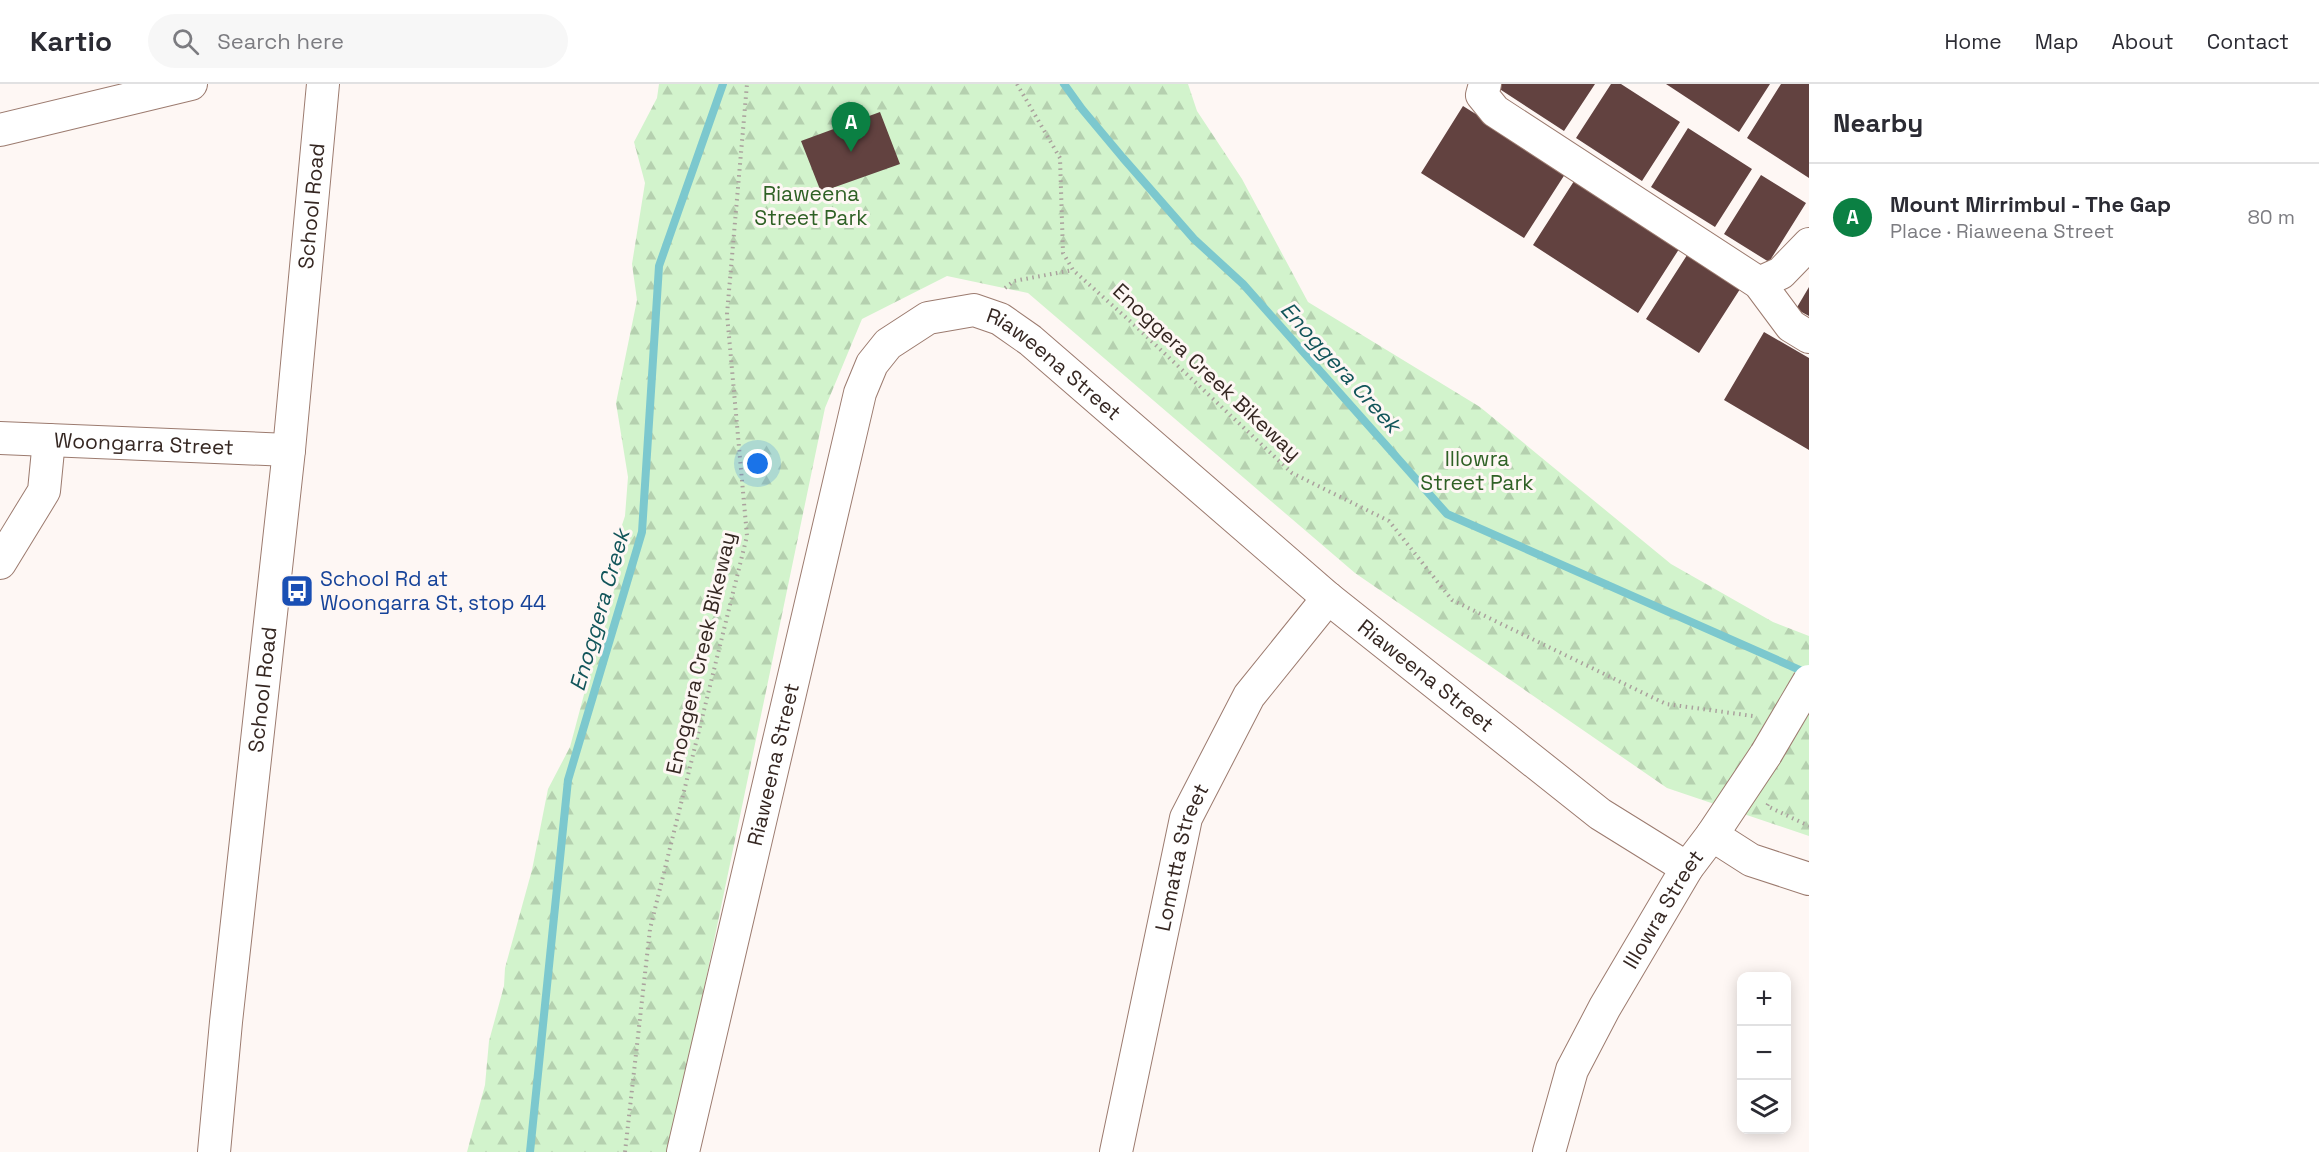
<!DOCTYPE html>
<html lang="en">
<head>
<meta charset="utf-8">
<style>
	:root { --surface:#fff; --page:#f7f7f7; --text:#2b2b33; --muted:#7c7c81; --line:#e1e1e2; --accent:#0b8043 }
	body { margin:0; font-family:"Space Grotesk",sans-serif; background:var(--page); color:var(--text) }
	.controls { position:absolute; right:18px; bottom:18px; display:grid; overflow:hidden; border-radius:12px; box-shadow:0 3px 15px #0003 }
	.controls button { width:54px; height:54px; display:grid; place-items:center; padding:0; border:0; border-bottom:2px solid var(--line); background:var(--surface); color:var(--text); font:30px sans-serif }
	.you { position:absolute; left:758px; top:380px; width:21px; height:21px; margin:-15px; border:4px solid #fff; border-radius:50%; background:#1a73e8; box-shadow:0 0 0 9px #1a73e833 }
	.badge { display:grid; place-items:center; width:39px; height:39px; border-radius:50%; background:var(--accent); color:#fff; font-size:20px; font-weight:700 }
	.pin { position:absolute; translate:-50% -50px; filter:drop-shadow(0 2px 3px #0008) }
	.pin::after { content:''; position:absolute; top:32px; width:21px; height:18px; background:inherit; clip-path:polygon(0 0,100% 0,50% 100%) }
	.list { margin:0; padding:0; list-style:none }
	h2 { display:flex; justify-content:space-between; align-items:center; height:78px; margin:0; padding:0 24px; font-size:26px }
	h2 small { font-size:20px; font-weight:400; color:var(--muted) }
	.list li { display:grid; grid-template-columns:39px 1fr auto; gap:18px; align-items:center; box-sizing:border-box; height:108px; padding:0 24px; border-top:2px solid var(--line) }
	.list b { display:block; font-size:22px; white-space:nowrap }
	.list p { margin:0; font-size:20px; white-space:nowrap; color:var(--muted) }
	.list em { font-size:20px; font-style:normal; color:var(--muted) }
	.icon { flex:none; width:33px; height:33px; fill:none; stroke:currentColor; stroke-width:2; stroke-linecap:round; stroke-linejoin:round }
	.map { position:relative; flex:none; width:1809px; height:1068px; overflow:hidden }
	header { display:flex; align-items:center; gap:36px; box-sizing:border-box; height:84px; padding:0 30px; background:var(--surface); border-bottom:2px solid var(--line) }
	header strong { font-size:28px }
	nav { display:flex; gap:33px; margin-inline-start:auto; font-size:21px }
	.search { width:420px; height:54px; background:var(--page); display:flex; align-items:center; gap:15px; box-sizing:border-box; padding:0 21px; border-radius:33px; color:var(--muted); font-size:22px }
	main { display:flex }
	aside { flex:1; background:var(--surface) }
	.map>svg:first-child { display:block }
	.forest { fill:url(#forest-firs) }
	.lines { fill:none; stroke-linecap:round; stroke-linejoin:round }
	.stream { stroke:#7cc8ce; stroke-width:8 }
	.building { fill:#624240 }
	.minor-casing { stroke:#9c7b6f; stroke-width:34 }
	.path { stroke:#aaa19d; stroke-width:4; stroke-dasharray:1.5 4.5; stroke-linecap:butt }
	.minor { stroke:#fff; stroke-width:32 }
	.minor-bridge-casing { stroke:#9c7b6f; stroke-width:34; stroke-linecap:butt }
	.minor-bridge { stroke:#fff; stroke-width:32 }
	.labels { text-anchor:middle; stroke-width:6; stroke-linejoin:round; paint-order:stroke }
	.park-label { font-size:21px; fill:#2f6125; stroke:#fef7f4 }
	.street-label { font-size:21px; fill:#352722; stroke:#fef7f4 }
	.transit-label { font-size:21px; fill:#164399; stroke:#fef7f4; text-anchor:start }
	.water-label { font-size:22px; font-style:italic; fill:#12555a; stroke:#fef7f4 }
</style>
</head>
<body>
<header>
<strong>Kartio</strong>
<div class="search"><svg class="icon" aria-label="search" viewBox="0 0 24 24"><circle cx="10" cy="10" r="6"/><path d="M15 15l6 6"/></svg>Search here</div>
<nav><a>Home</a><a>Map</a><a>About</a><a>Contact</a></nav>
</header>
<main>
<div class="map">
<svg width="1809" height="1068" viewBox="0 0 1809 1068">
	<defs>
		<pattern id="forest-firs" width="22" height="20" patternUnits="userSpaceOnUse" patternTransform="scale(1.5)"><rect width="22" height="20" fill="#d2f3cc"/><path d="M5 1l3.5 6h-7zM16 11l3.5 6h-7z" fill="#b5d0af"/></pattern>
	</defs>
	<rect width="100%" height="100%" fill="#fef7f4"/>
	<!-- forest -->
	<path class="forest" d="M659,0H1188L1197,27L1242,95L1308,218L1480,323L1671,480L1773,538L1809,552V752L1667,704L1355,489L1028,209L947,192L862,235L825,324L670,1068H467L485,1001L489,957L504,902L505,884L532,786L548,705L570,663L594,573L601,558L619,486L618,453L625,432L628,393L616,319L637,216L632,180L645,99L634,58L657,14Z"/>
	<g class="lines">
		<!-- stream -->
		<path class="stream" d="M1064,0L1082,25L1123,74L1194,155L1243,200L1447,430L1809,590
			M530,1068L568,696L642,448L659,182L723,0"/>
	</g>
	<!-- building -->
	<path class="building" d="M1501,0H1595L1564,47L1498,4Z
		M1611,0H1621L1680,38L1642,97L1576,54Z
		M1666,0H1770L1739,48Z
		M1781,0H1809V94L1747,54Z
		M1463,22L1567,87L1524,154L1421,89Z
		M880,28L900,80L821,108L801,57Z
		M1688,44L1752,85L1715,143L1651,103Z
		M1761,91L1806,119L1769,178L1724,150Z
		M1576,94L1681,162L1638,229L1533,161Z
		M1689,168L1742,202L1699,269L1646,235Z
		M1809,203V232L1796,225Z
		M1764,248L1809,274V366L1724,316Z"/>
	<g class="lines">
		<!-- minor casing -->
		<g class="minor-casing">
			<g id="minor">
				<path d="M1485,0L1482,11L1495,27L1759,199L1791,242L1809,253"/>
				<path d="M0,46L191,0"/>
				<path d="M1759,199L1781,189L1809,160"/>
				<path id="s1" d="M0,354L289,366"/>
				<path d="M0,479L44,407L49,356"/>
				<path d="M1712,751L1751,776L1809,795"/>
				<path id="s2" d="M214,1068L226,938L289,366L323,0"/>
				<path id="s3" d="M683,1068L860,309L872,280L888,260L928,234L974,226L1000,235L1030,256L1328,514L1600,730L1687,784"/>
				<path id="s4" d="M1116,1068L1186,734L1249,612L1328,514"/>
				<path id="s5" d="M1549,1068L1572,986L1605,923L1687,784L1712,751L1766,670"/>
			</g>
		</g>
		<!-- path -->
		<path class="path" d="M1017,0L1060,74L1063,169L1073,186L1130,237L1292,389L1389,437L1452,516L1666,620L1753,632
			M1005,204L1014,197L1073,186
			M1768,720L1767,722L1809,742
			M625,1068L650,845L747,452L727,230L747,0"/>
		<!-- minor -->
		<use href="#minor" class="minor"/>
		<!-- minor-bridge casing -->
		<g class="minor-bridge-casing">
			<path id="minor-bridge" d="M1766,670L1809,597"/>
		</g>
		<!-- minor-bridge -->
		<use href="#minor-bridge" class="minor-bridge"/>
	</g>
	<!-- icons -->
	<defs>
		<g id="bus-square" transform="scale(1.725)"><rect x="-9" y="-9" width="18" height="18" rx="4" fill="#1a4fb4" stroke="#fef7f4"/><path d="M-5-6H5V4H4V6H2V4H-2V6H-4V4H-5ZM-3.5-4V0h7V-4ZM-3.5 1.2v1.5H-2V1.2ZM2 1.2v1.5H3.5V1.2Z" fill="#fff"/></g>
	</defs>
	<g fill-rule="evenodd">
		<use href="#bus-square" x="297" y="507"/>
	</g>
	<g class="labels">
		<!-- park labels -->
		<g class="park-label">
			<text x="811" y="117">Riaweena<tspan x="811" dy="24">Street Park</tspan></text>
			<text x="1477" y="382">Illowra<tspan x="1477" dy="24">Street Park</tspan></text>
		</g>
		<!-- street labels -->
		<g class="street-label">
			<text dy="7" stroke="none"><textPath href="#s2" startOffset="951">School Road</textPath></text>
			<text dy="7" stroke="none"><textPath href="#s3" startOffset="1028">Riaweena Street</textPath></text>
			<text transform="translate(1207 288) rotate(43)" y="7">Enoggera Creek Bikeway</text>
			<text dy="7" stroke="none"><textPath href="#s1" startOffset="144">Woongarra Street</textPath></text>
			<text transform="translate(701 569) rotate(-77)" y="7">Enoggera Creek Bikeway</text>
			<text dy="7" stroke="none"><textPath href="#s3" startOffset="1514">Riaweena Street</textPath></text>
			<text dy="7" stroke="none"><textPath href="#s2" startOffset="465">School Road</textPath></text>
			<text dy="7" stroke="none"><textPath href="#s3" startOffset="398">Riaweena Street</textPath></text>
			<text dy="7" stroke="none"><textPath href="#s4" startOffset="302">Lomatta Street</textPath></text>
			<text dy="7" stroke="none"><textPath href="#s5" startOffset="270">Illowra Street</textPath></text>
		</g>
		<!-- transit labels -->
		<g class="transit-label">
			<text x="320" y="502">School Rd at<tspan x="320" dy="24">Woongarra St, stop 44</tspan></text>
		</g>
		<!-- water labels -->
		<g class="water-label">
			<text transform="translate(1341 283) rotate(48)" y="8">Enoggera Creek</text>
			<text transform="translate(599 526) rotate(-74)" y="8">Enoggera Creek</text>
		</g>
	</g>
</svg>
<div class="controls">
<button>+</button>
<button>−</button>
<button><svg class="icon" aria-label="layers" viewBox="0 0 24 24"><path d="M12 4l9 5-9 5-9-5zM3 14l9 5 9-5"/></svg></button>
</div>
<div class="you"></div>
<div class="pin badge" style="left:851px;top:68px">A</div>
</div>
<aside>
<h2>Nearby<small></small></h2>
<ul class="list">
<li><span class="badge">A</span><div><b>Mount Mirrimbul - The Gap</b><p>Place · Riaweena Street</p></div><em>80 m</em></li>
</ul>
</aside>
</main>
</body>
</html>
